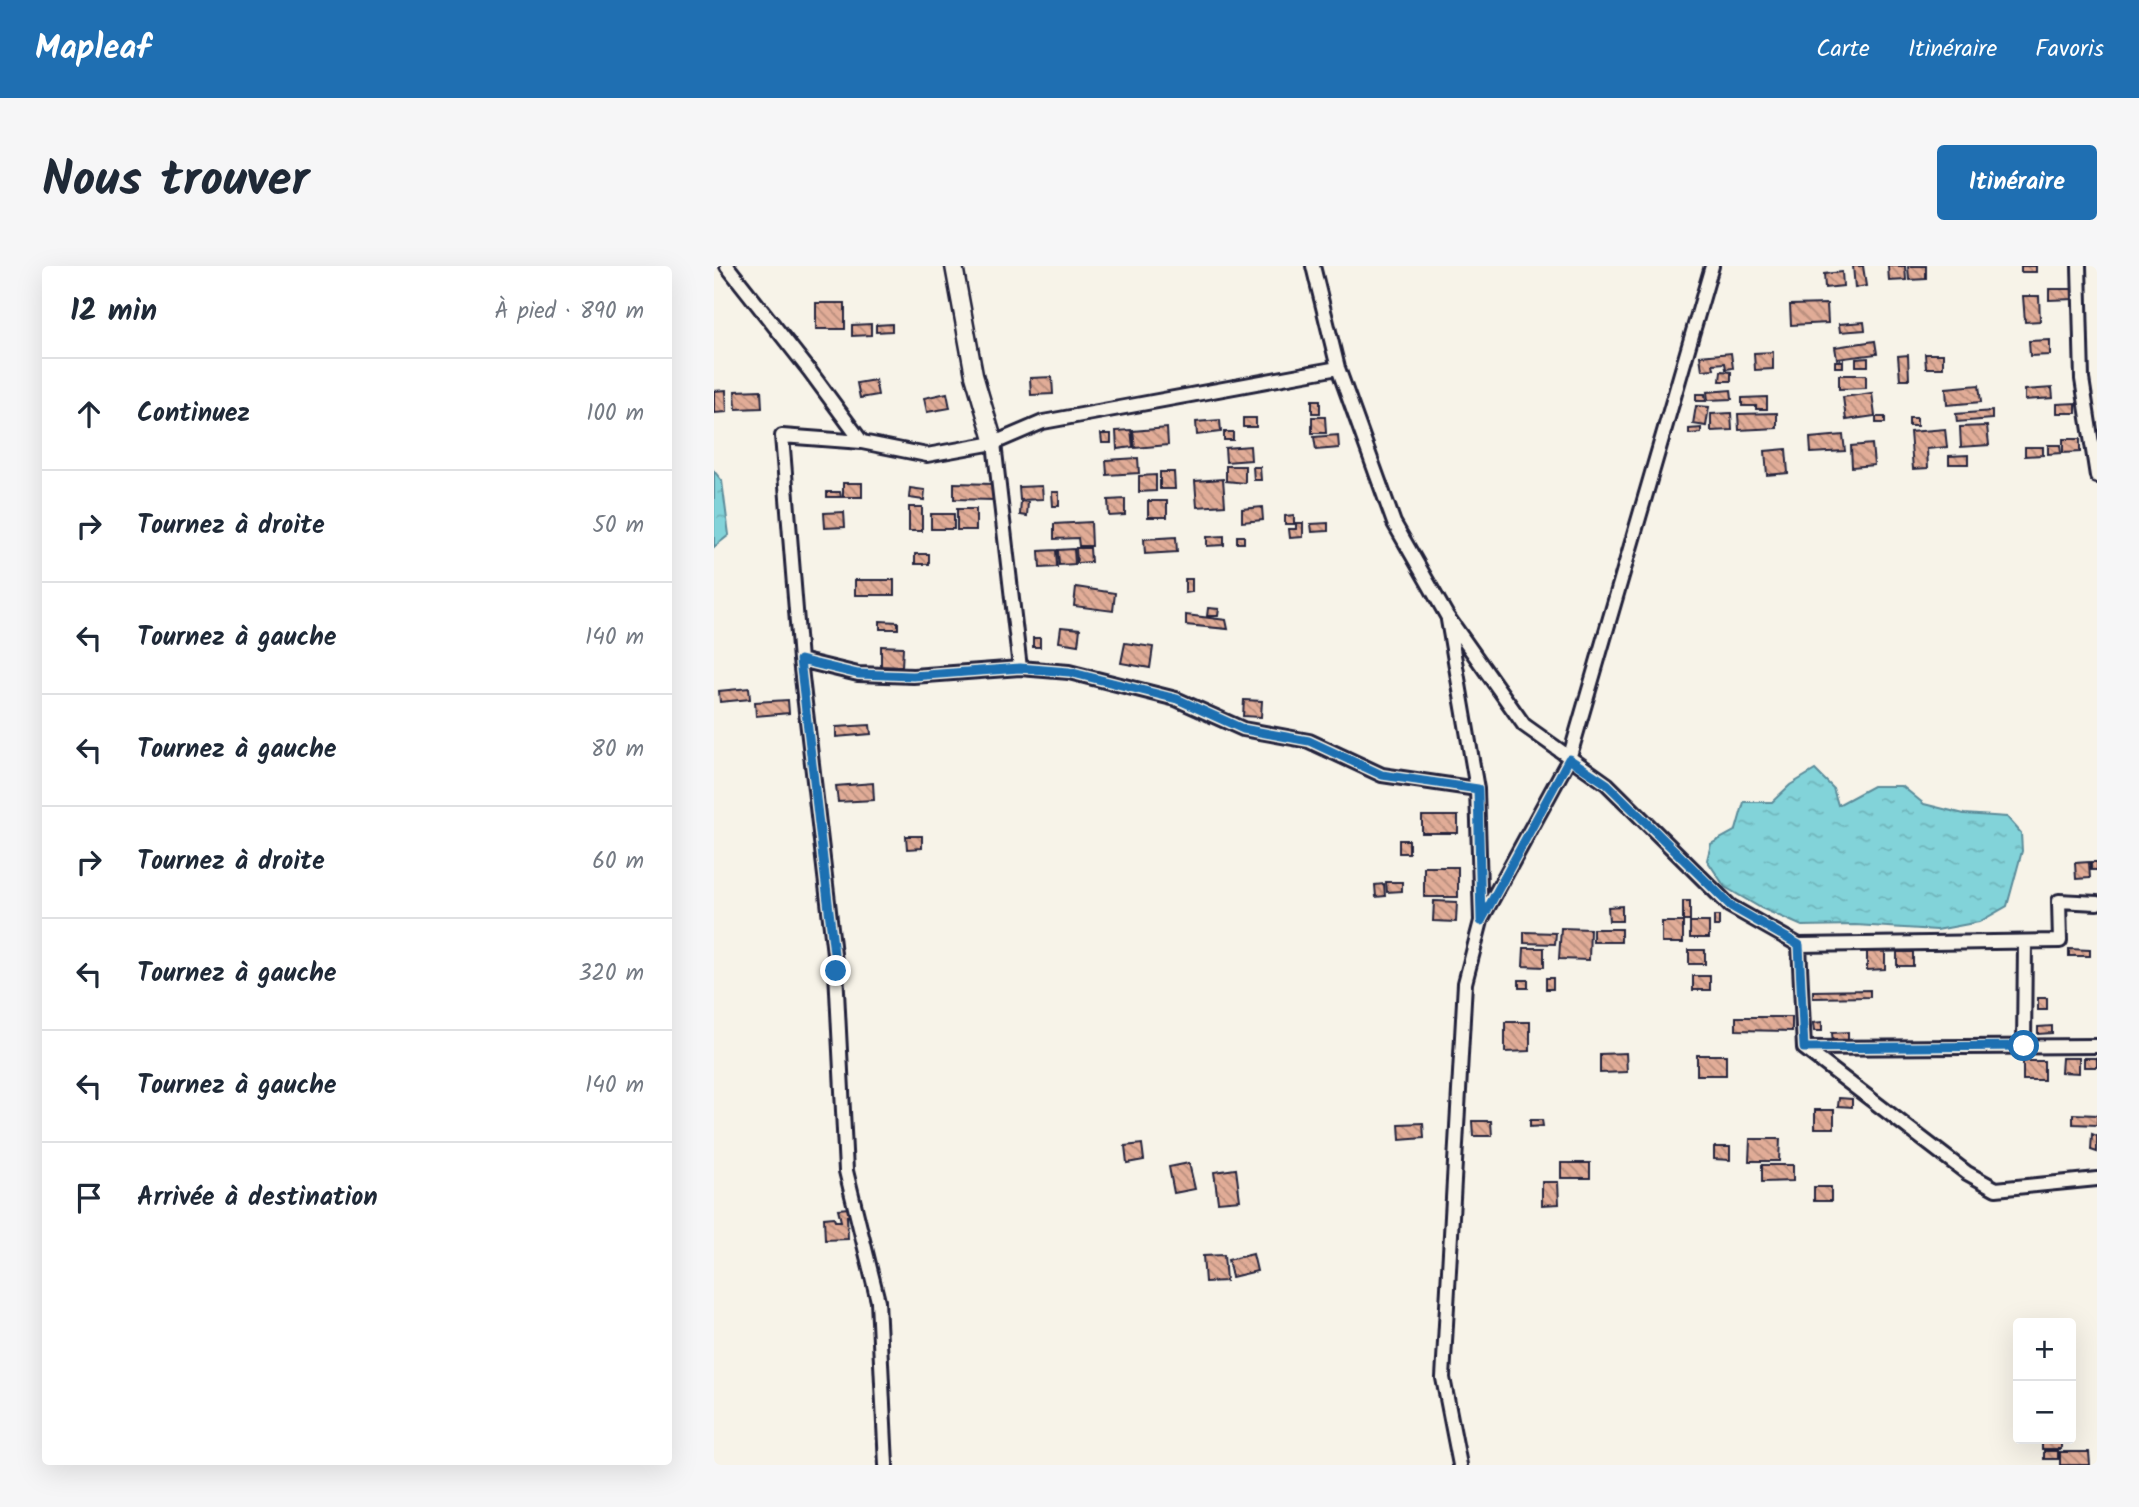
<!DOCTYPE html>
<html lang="fr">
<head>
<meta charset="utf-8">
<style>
	:root { --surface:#fff; --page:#f6f6f7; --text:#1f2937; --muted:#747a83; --line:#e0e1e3; --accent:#1f6fb2 }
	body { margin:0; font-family:Kalam,sans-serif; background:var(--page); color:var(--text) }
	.controls { position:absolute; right:21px; bottom:21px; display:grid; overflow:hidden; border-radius:7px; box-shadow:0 7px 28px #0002 }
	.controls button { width:63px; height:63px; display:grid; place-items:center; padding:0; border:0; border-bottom:2px solid var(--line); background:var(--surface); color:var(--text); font:35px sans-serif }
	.stop { position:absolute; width:21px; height:21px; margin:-16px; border:5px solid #1f6fb2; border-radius:50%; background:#fff }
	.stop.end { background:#1f6fb2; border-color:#fff; box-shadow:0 2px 7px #0008 }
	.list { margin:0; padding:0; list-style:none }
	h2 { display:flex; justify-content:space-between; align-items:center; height:91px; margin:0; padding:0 28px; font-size:30px }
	h2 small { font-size:23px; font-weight:400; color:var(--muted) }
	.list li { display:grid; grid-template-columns:46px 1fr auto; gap:21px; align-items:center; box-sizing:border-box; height:112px; padding:0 28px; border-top:2px solid var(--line) }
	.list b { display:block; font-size:26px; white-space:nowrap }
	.list em { font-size:23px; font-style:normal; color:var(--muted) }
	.icon { flex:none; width:38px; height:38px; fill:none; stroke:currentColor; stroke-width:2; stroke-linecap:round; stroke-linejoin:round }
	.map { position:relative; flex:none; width:1383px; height:1199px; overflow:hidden; border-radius:7px }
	header { display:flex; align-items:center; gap:42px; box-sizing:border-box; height:98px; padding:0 35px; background:var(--accent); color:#fff }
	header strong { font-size:33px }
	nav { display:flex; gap:38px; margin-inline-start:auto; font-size:24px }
	.intro { display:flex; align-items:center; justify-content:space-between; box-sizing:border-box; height:168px; padding:0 42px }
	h1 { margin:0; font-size:49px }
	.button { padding:18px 32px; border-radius:7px; background:var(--accent); color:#fff; font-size:24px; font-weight:700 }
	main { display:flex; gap:42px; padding:0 42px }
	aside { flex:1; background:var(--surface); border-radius:7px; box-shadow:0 7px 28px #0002 }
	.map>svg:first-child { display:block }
	.water { fill:url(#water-ripples); stroke:#5c8c9a; stroke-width:2 }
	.building { fill:url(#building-back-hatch); stroke:#22223b; stroke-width:2 }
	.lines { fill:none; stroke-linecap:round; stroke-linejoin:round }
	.minor-casing { stroke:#22223b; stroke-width:18 }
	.tertiary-casing { stroke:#22223b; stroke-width:21 }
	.minor { stroke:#f7f3e8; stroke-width:12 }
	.tertiary { stroke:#f7f3e8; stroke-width:16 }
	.route { stroke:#1f6fb2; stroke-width:9 }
</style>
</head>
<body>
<header>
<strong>Mapleaf</strong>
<nav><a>Carte</a><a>Itinéraire</a><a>Favoris</a></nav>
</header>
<div class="intro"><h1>Nous trouver</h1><a class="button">Itinéraire</a></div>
<main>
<aside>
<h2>12 min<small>À pied · 890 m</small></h2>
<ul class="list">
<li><svg class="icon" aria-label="ahead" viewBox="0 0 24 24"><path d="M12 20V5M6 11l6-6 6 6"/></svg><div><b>Continuez</b></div><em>100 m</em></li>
<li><svg class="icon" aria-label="right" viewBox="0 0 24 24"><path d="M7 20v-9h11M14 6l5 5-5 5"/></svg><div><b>Tournez à droite</b></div><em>50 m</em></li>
<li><svg class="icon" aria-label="left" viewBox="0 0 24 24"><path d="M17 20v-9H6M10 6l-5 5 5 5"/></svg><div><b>Tournez à gauche</b></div><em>140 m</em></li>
<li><svg class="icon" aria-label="left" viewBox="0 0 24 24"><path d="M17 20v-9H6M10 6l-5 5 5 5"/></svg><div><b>Tournez à gauche</b></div><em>80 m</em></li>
<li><svg class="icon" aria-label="right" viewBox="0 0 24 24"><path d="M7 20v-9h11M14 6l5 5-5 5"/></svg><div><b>Tournez à droite</b></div><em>60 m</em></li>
<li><svg class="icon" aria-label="left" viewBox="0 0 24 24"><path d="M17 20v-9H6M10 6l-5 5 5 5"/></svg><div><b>Tournez à gauche</b></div><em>320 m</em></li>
<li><svg class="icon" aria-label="left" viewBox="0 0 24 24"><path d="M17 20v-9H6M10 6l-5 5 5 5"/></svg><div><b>Tournez à gauche</b></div><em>140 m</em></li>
<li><svg class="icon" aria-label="arrive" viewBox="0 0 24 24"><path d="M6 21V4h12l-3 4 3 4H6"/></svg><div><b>Arrivée à destination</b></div></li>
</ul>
</aside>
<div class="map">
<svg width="1383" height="1199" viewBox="0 0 1383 1199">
	<defs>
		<pattern id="water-ripples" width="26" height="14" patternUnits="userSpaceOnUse" patternTransform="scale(1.75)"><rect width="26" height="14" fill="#82d3d9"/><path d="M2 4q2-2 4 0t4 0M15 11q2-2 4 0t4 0" fill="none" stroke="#70b5bb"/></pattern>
		<pattern id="building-back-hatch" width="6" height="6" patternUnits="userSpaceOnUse" patternTransform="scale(1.75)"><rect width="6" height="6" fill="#e1ac97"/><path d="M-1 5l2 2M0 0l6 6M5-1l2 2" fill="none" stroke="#b68c7c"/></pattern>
	</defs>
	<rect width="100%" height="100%" fill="#f7f3e8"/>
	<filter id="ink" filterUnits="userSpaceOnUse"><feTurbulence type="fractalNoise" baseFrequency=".0143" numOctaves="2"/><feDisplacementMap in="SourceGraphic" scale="14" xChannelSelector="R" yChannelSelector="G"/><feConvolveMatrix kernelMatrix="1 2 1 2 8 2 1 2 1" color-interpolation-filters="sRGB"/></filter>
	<g filter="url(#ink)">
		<!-- water -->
		<path class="water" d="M0,205L8,215L15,269L0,281Z
			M1101,504L1119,522L1124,539L1159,520H1188L1210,538L1250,548L1293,551L1307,567L1308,585L1293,640L1265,656L1223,664L1141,659L1088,660L1047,642L1011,621L993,594L997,578L1022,564L1030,536H1058L1076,519Z"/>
		<!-- building -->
		<path class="building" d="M1139,0H1149L1152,20L1141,22Z
			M1174,0H1191L1192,14L1175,15Z
			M1194,0H1212V13L1195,14Z
			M1307,0H1322V6H1307Z
			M1128,6L1129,20L1111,22L1110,8Z
			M1335,23H1360V33L1335,34Z
			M1309,30H1325L1326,55L1311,56Z
			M102,37H131V63H102Z
			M1113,38L1114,57L1077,59L1076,39Z
			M1150,56L1151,64L1126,66L1125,58Z
			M157,58V69L138,70V59Z
			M178,58V65L162,66V59Z
			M1336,74V89L1316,90L1315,75Z
			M1161,75L1163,88L1123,93L1121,81Z
			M1059,86V103L1041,104L1040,87Z
			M1017,87L1019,102L1012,103L1011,97L999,98L1000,103L988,104L986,90Z
			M1211,88H1229V102H1212Z
			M1194,89L1195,113H1186L1184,90Z
			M1154,92V100H1142V93Z
			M1121,95H1129V101H1121Z
			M1007,105L1017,106V115H1006Z
			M1125,109H1152V122L1125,123Z
			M338,111L339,128L317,129L316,112Z
			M161,114L164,129L146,132L143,117Z
			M1265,119L1267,136L1233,139L1232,122Z
			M1338,122L1339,132L1311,134V124Z
			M12,124L13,146L0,147V125Z
			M47,124L48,142L22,143L21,125Z
			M1017,124L1018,133L994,134L993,126Z
			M233,127L236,142L213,146L210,132Z
			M1158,127L1161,150L1132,154L1129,131Z
			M982,128H991L992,135H982Z
			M1053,131V143H1042V140H1028V132Z
			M598,134H606V147H598Z
			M1362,137V147H1343V138Z
			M982,140L995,141L992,160L979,158Z
			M1278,145V153L1243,156L1242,148Z
			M1017,147L1018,164L997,165V148Z
			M1063,147V162L1025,164L1024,148Z
			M598,151H611L612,167H598Z
			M1162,151H1171V157H1162Z
			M529,152H542V161H529Z
			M1195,152H1203V160H1195Z
			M506,154L507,166L483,169L482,156Z
			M1273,160L1275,179L1247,181L1246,161Z
			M453,162L454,179L421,182L419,165Z
			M987,162V167L975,168V163Z
			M1231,163L1233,181L1213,183L1214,202L1199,203L1196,166Z
			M417,164L419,181L403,183L402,165Z
			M510,166H519V174H510Z
			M387,168H397V177H388Z
			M624,169L625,182L602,184L600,171Z
			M1129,169L1131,185L1097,187L1096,172Z
			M1349,173H1366V186L1349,187Z
			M1158,178L1160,199L1138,201L1137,180Z
			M1334,179H1346L1347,187L1334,188Z
			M536,180L537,194L512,196L511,182Z
			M1311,181H1329V189L1311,190Z
			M1072,183L1074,207L1053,209L1051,185Z
			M1254,189V198H1235V190Z
			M424,192L425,207L393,209L392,194Z
			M512,200H531V217L512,215Z
			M539,201H546L547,214H540Z
			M446,206H460L461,223H446Z
			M442,209V225L425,226V210Z
			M509,213L511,239L483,241L481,215Z
			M129,217H148V231H129Z
			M240,217L280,218V234L240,233Z
			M328,220L329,233L306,234L305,221Z
			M196,222L211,224L210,234L195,232Z
			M113,226H126L127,231H113Z
			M338,226H345V240H339Z
			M411,233V249L395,250L394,234Z
			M307,235L314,236L313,250L306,249Z
			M434,235H453V251H434Z
			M195,241H208V265H195Z
			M548,241L549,254L528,256V243Z
			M243,243H262V264H243Z
			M130,246L131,261L111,262L110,247Z
			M217,248H240V263H217Z
			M580,249V258H571V250Z
			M377,256L378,280H365L364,272L340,273V258Z
			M582,257H589V271L576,272L575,263H582Z
			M614,257V265L598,266L597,258Z
			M510,270V279L493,280V271Z
			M523,270H530V277H523Z
			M462,271L463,286L431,288L430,273Z
			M362,282H376L377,296L363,297Z
			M360,283L361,298L345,299L344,284Z
			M342,284L343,301L326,302L325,285Z
			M201,288H215V298H201Z
			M471,313H478V326L471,327Z
			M141,314H180V329H141Z
			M362,321L401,327L399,345L360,340Z
			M494,342L505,343L504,350H493Z
			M472,349L512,354L514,363L472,359Z
			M166,355L184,356V363H166Z
			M347,361L366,363L364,379L345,376Z
			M319,372H326V381H319Z
			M411,377L439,381L436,402L407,397Z
			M167,380L189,381L188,401L167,400Z
			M35,422L36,433L6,436L5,425Z
			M74,434L75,447L42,450L41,436Z
			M530,434L548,435L547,451L529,450Z
			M156,459L157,468L122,471V461Z
			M159,517L160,534L124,536L122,520Z
			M708,550H744V567H708Z
			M192,570H208V582L193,583Z
			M685,574H695V587H685Z
			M1375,596L1376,612L1362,613L1361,597Z
			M1377,596H1383V604H1377Z
			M710,601H744V631H710Z
			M672,616H688V625L673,626Z
			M670,618L671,630L662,631L661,619Z
			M720,635L743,636L742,656L719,655Z
			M969,635H976V655H969Z
			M908,640V655H895L894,641Z
			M1000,650H1005V660H1000Z
			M948,656H969V677H948Z
			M976,656H995V672H976Z
			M847,662L876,663L875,694L845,693Z
			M879,663H907V676H879Z
			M810,666L842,667L841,678L810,677Z
			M810,682H830V701L809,700Z
			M1355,683L1376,684V690H1355Z
			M975,684H991V698H975Z
			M1171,685V703L1153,704V686Z
			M1183,686H1199V700H1183Z
			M979,710H996V724H979Z
			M832,712H839V723H832Z
			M805,714H814V722H805Z
			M1156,724V731L1099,732V725Z
			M1324,732H1333V744H1324Z
			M1022,751H1078V765L1022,764Z
			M791,756H816V785L791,786Z
			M1108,756V765H1100L1099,757Z
			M1338,760V767L1324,768V761Z
			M1134,766V776L1119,777L1118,767Z
			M912,787L913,806L886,807V788Z
			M983,789H1012V809H983Z
			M1348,792H1365V807L1347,806Z
			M1370,792H1383V801H1370Z
			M1309,795H1330V814H1309Z
			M1125,832L1138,833V841L1124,840Z
			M1101,844H1120V862H1101Z
			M1359,848L1383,849V859L1359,858Z
			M816,854H828L829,860L816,861Z
			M758,855H777L778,870H759Z
			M709,857L710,872L686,874L685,858Z
			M1378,868L1383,870V886L1377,884Z
			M1036,873H1066L1065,895H1035Z
			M428,878L430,894L413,897L411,880Z
			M1000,881H1016V894L1000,893Z
			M475,897L481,923L460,927L455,901Z
			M847,897H876V912H847Z
			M1048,899H1079V915L1048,916Z
			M522,903L526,934L504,936L500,906Z
			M828,916H844L845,938L828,939Z
			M1100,921H1117V935H1100Z
			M135,942V950H133L134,973L111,974L110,952L120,951L121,955H127L124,943Z
			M539,988L543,1005L518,1011L514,994Z
			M510,989L512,1015L491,1016L489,990Z
			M1328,1173H1347V1183H1328Z
			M1330,1185H1344V1193H1330Z
			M1346,1186H1375L1376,1199H1346Z"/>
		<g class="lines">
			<!-- minor casing -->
			<g class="minor-casing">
				<path id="minor" d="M13,0L95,104L148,176
					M599,0L624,102L680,257L733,350L810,459L893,518L1016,640L1085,679L1090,782L1253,907L1282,923L1383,913
					M1365,0L1368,113L1383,210
					M280,177L306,402
					M734,354L763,523L767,655L751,717L729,1112L746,1199
					M86,394L144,408L199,410L306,402L355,406L462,433L529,463L595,475L668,509L763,523
					M767,654L855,493L998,0
					M1085,679L1346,675L1345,635L1383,637
					M1310,781L1311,676
					M1090,782L1383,780
					M172,1199L164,1035L132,905L122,705L86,394L68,170L148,176L213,189L280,177L329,156L624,102"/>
			</g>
			<!-- tertiary casing -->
			<g class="tertiary-casing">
				<path id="tertiary" d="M240,0L260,109L280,177"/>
			</g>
			<!-- minor -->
			<use href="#minor" class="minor"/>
			<!-- tertiary -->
			<use href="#tertiary" class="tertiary"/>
		</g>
	</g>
	<g class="lines" filter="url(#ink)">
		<!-- route -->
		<path class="route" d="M122,705L86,394L144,408L199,410L306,402L355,406L463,433L529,463L595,475L668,509L764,523L767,655L855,493L893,518L1017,640L1085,679L1090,782L1310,780"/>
	</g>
</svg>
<div class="controls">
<button>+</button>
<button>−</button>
</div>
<div class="stop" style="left:1310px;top:780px"></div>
<div class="stop end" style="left:122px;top:705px"></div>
</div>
</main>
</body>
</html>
